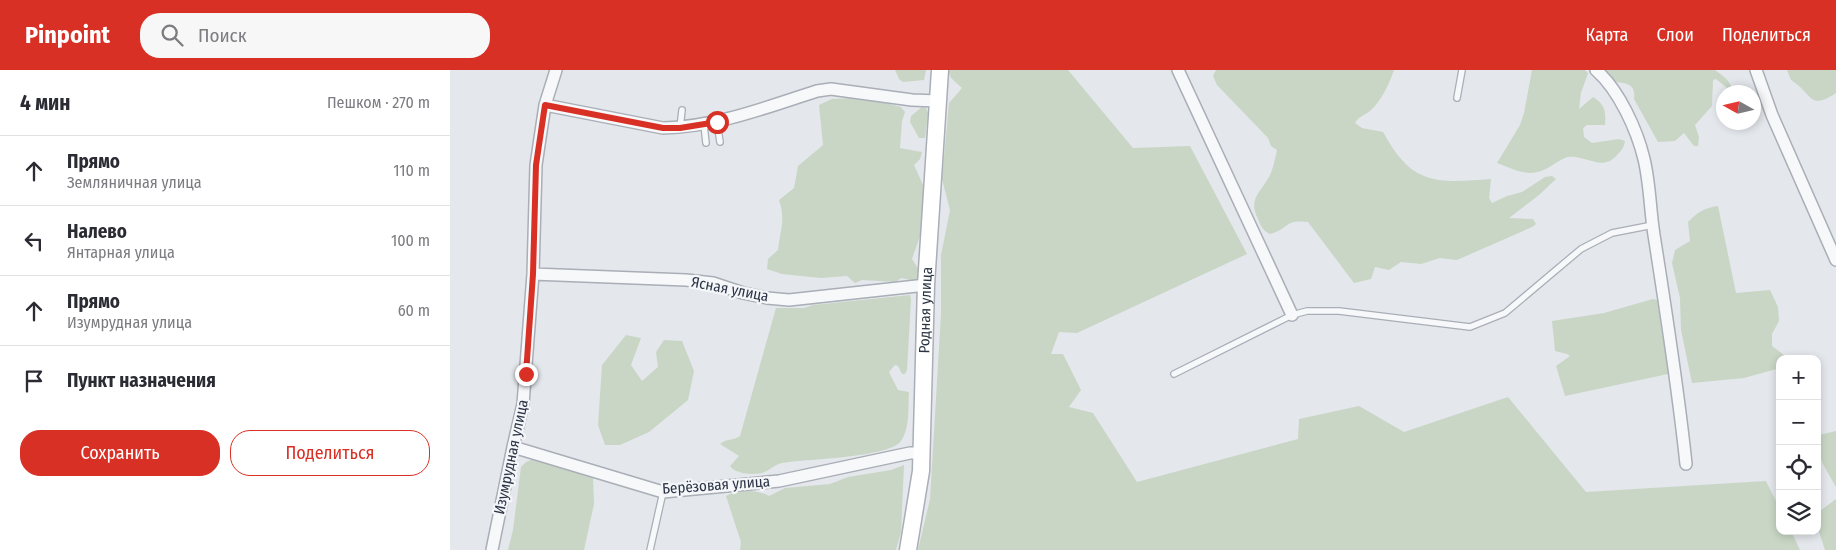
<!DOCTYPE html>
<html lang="ru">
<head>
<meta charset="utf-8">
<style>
	:root { --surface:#fff; --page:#f7f7f7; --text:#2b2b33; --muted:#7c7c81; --line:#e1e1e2; --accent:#d93025 }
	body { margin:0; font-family:"Fira Sans Condensed",sans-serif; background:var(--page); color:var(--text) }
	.controls { position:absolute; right:15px; bottom:15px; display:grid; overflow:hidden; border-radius:10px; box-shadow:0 2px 8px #0003 }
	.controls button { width:45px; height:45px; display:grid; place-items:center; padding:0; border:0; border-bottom:1px solid var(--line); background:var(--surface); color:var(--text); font:25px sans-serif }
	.compass { position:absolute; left:1266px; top:15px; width:45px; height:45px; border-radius:50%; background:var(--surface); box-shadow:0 2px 8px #0003; rotate:278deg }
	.stop { position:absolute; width:15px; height:15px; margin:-11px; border:4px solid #d93025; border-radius:50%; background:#fff }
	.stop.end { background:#d93025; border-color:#fff; box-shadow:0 1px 5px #0008 }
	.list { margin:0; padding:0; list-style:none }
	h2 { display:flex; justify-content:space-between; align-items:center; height:65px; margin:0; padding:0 20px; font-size:21px }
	h2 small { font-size:16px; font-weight:400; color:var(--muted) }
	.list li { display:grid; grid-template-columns:32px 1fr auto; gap:15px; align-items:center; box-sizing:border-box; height:70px; padding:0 20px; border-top:1px solid var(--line) }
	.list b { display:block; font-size:19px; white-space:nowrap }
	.list p { margin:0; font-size:16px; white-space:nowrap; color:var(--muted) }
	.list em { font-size:16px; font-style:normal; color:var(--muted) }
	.actions { display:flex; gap:10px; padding:15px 20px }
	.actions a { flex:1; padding:11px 0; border:1px solid var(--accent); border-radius:20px; text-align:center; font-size:18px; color:var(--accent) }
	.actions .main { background:var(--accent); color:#fff }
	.icon { flex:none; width:28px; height:28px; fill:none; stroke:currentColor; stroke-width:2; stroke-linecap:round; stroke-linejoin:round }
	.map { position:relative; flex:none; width:1386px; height:480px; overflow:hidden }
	header { display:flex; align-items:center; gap:30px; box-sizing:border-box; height:70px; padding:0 25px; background:var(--accent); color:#fff }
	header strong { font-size:24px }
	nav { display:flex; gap:28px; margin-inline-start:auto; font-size:18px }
	.search { width:350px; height:45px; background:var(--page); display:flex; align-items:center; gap:12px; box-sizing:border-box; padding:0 18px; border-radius:20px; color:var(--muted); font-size:19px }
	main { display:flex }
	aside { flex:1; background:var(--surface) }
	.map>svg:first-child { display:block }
	.green { fill:#c9d6c5 }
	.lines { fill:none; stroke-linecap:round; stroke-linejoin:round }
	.lane-casing { stroke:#a9aeb7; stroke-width:8 }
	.street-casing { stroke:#a9aeb7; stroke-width:14 }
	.secondary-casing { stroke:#a9aeb7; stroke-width:19 }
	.lane { stroke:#f7f8fa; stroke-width:5.5 }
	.street { stroke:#f7f8fa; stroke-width:11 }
	.secondary { stroke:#fff; stroke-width:16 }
	.route { stroke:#d93025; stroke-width:6 }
	.labels { text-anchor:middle; stroke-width:4.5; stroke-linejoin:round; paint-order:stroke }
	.street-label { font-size:15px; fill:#2b3445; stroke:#f4f6f9 }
</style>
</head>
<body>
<header>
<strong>Pinpoint</strong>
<div class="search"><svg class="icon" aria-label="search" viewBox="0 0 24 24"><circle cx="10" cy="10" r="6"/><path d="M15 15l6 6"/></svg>Поиск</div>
<nav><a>Карта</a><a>Слои</a><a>Поделиться</a></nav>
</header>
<main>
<aside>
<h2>4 мин<small>Пешком · 270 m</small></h2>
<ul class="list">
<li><svg class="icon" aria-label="ahead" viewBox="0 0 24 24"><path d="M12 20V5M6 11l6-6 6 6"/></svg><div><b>Прямо</b><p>Земляничная улица</p></div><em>110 m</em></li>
<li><svg class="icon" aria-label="left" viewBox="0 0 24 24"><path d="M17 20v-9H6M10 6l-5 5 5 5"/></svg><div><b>Налево</b><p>Янтарная улица</p></div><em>100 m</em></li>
<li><svg class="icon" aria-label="ahead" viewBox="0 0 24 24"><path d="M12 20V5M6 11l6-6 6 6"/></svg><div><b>Прямо</b><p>Изумрудная улица</p></div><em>60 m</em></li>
<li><svg class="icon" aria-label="arrive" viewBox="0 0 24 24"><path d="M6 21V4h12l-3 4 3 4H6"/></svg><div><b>Пункт назначения</b></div></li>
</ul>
<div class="actions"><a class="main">Сохранить</a><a>Поделиться</a></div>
</aside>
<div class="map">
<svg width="1386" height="480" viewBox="0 0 1386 480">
	<rect width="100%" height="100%" fill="#e4e7ec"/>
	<!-- green -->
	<path class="green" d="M445,0H476L474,10L453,12L449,9Z
		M498,0H618L683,78L740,76L797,184L627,263L609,262L601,284H613L631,320L619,337L643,343L687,412L848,369L849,349L909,336L954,362L1058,327L1136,422L1316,411L1330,439V461H1341L1350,480H468L480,429L491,244V185L500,140L492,109L499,33L512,18L501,8Z
		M766,0H944C939,14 932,30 920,41C915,45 909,46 905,53L912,58L933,62C939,72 945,83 953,91C976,117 1009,111 1041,109L1039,128L1042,133L1057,126L1072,122L1095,107L1102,106L1106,109L1089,125L1059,148L1083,149L1086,154L1082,157L1007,190L990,188L971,194L951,192L939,200L925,197L921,209L904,213L858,152C834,149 839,159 820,164C812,160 811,156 808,149C798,129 810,123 819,107C823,100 825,89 827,80L821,76L818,68L767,15L763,6Z
		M1082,0H1135L1138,3L1131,23L1129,39L1143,27C1155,34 1156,42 1155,55H1137L1133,58L1134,67L1142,73L1169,69L1175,71C1174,77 1172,80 1168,84C1152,103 1138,85 1118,87C1113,88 1106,93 1101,96C1081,109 1068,101 1047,93L1070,55L1074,43Z
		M1153,0H1265C1273,6 1282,11 1282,22L1266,9L1263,10L1262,36L1245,55L1249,67L1248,76H1244L1234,63L1225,71L1208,72L1184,29C1186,15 1178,13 1166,12Z
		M1337,0H1386V23C1359,41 1363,24 1341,10Z
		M400,28L416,31L424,30L451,37L455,42L452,51L450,78L472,82L470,89L464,95L473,115L474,143L470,166L462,189L471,203L466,211L451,208L446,212L412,210L405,213L397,206L371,208L332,204L317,199L318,189L328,180C330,160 336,150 329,130L344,118L348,96L373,75L369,35L382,29Z
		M472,37L476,38L478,43L475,68H469L460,52L461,46Z
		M1268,136L1286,223L1320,220L1328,237L1329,251L1322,264V276L1334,285V289H1330V298L1294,308L1242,313L1231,260L1230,228L1222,193L1225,180L1240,171L1238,152C1248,142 1254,138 1268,136Z
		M460,225L461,229L457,300L455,304H452L448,296L445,295L439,302L448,320L459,322C458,338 460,358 451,371C439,388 354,389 332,393C325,394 319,401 312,403C303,405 285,404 280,396L289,386L270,374C276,368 284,371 290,366L326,238H354L363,235Z
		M1203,229L1207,230L1220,301L1218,304L1115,326L1106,296L1120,286L1117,284L1105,281L1102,251L1154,243Z
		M176,265L191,268L181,295L192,311L208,297L206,282L214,270L232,271L244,301L238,330L199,362L170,375H155L148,355L152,295Z
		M1386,361V417C1377,400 1363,383 1369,365Z
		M81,390L98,391L143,406L144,434L134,480H58L63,460L71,397L76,392Z
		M454,395L451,462L446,480H290L291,472L276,426C288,419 306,419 319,426L335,418L380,414L398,407L441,400Z
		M1386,429V480H1375L1368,459L1370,441Z"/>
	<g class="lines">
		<!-- lane casing -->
		<g class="lane-casing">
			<path id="lane" d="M1007,28L1012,0
				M267,52L270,72
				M254,55L256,73
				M230,58L232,40
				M724,304L842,245L857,241H889L1020,257L1055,243L1131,179L1162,163L1203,155
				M200,480L213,422"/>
		</g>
		<!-- street casing -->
		<g class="street-casing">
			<path id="street" d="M728,0L842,245
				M1146,0C1169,20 1187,60 1194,89C1200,114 1200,140 1204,165C1216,241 1228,317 1236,394
				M1306,0L1322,45L1386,190
				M95,35L213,58C266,57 317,37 367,21L381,19L462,30L487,31
				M83,204L236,210L263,213L293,223L317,228L339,230L476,215
				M63,377L213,422L329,411L460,383H472
				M42,480L63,377L73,334L83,204L86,95L95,35L106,0"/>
		</g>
		<!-- secondary casing -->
		<g class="secondary-casing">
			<g id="secondary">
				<path id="s1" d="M458,480L471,401L476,215L490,0"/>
			</g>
		</g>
		<!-- lane -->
		<use href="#lane" class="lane"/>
		<!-- street -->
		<use href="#street" class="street"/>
		<!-- secondary -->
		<use href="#secondary" class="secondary"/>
	</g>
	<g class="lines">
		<!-- route -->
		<path class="route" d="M76,304L83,204L86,95L95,35L213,58H230L267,52"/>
	</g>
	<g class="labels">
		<!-- street labels -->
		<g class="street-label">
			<text transform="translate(280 219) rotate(11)" y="5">Ясная улица</text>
			<text dy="5" stroke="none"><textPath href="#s1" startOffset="241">Родная улица</textPath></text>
			<text transform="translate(61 387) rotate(-78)" y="5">Изумрудная улица</text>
			<text transform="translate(266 415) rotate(-4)" y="5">Берёзовая улица</text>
		</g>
	</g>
</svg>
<div class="controls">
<button>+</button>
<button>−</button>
<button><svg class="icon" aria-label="locate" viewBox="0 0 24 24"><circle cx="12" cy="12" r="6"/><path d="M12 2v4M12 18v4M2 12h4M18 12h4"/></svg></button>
<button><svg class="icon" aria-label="layers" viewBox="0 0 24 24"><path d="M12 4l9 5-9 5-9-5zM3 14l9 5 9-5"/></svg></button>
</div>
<svg class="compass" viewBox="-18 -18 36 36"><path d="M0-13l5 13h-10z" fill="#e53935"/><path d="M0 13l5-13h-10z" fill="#7c7c81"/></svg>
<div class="stop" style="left:267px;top:52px"></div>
<div class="stop end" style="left:76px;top:304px"></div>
</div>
</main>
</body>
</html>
